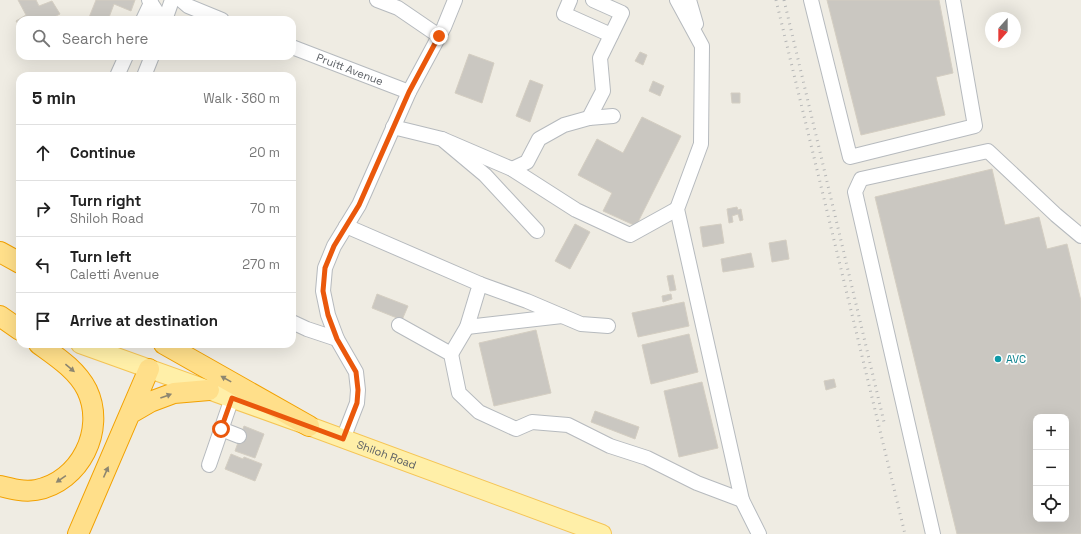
<!DOCTYPE html>
<html lang="en">
<head>
<meta charset="utf-8">
<style>
	:root { --surface:#fff; --page:#f2f2f2; --text:#222; --muted:#767676; --line:#e0e0e0 }
	body { margin:0; font-family:"Space Grotesk",sans-serif; background:var(--page); color:var(--text) }
	.controls { position:absolute; right:12px; bottom:12px; display:grid; overflow:hidden; border-radius:8px; box-shadow:0 4px 16px #0002 }
	.controls button { width:36px; height:36px; display:grid; place-items:center; padding:0; border:0; border-bottom:1px solid var(--line); background:var(--surface); color:var(--text); font:20px sans-serif }
	.compass { position:absolute; left:985px; top:12px; width:36px; height:36px; border-radius:50%; background:var(--surface); box-shadow:0 4px 16px #0002; rotate:201deg }
	.stop { position:absolute; width:12px; height:12px; margin:-9px; border:3px solid #ea580c; border-radius:50%; background:#fff }
	.stop.end { background:#ea580c; border-color:#fff; box-shadow:0 1px 4px #0008 }
	.list { margin:0; padding:0; list-style:none }
	h2 { display:flex; justify-content:space-between; align-items:center; height:52px; margin:0; padding:0 16px; font-size:17px }
	h2 small { font-size:13px; font-weight:400; color:var(--muted) }
	.list li { display:grid; grid-template-columns:26px 1fr auto; gap:12px; align-items:center; box-sizing:border-box; height:56px; padding:0 16px; border-top:1px solid var(--line) }
	.list b { display:block; font-size:15px; white-space:nowrap }
	.list p { margin:0; font-size:13px; white-space:nowrap; color:var(--muted) }
	.list em { font-size:13px; font-style:normal; color:var(--muted) }
	.icon { flex:none; width:22px; height:22px; fill:none; stroke:currentColor; stroke-width:2; stroke-linecap:round; stroke-linejoin:round }
	.map { position:relative; flex:none; width:1081px; height:534px; overflow:hidden }
	.search { position:absolute; background:var(--surface); box-shadow:0 4px 16px #0002; left:16px; top:16px; width:280px; height:44px; display:flex; align-items:center; gap:10px; box-sizing:border-box; padding:0 14px; border-radius:12px; color:var(--muted); font-size:15px }
	.panel { position:absolute; background:var(--surface); box-shadow:0 4px 16px #0002; left:16px; top:72px; width:280px; height:276px; border-radius:12px }
	.map>svg:first-child { display:block }
	.building { fill:#cac7c1; stroke:#d4cec2; fill-rule:evenodd }
	.lines { fill:none; stroke-linecap:round; stroke-linejoin:round }
	.minor-casing { stroke:#b6babe; stroke-width:16 }
	.major-casing { stroke:#f5c556; stroke-width:20 }
	.highway-casing { stroke:#f2a100; stroke-width:22 }
	.minor { stroke:#fff; stroke-width:14 }
	.major { stroke:#ffefa8; stroke-width:18 }
	.highway { stroke:#ffdf8a; stroke-width:20 }
	.rail { stroke:#b5b6b6; stroke-width:3; stroke-dasharray:1 5; stroke-linecap:butt }
	.oneway { fill:#8d8670 }
	.route { stroke:#ea580c; stroke-width:5 }
	.culture-dot { fill:#0f9aa8; stroke:#fff; stroke-width:1.5 }
	.labels { text-anchor:middle; stroke-width:3.5; stroke-linejoin:round; paint-order:stroke }
	.street-label { font-size:11px; fill:#5c6065; stroke:#fff }
	.culture-label { font-size:11px; fill:#0d838f; stroke:#fff; text-anchor:start }
</style>
</head>
<body>
<div class="map">
<svg width="1081" height="534" viewBox="0 0 1081 534">
	<rect width="100%" height="100%" fill="#efece3"/>
	<!-- building -->
	<path class="building" d="M18,0H36L39,6L52,1L60,14L48,20H20V27L16,21L26,15Z
		M96,0H135L131,11L114,4L108,20H88Z
		M827,0H939L953,73L936,77L945,115L861,135Z
		M640,52L647,55L643,65L635,61Z
		M469,54L494,63L482,103L455,93Z
		M530,80L543,85L530,122L516,116Z
		M653,81L664,86L660,96L649,91Z
		M731,93H740V103H732Z
		M642,117L681,136L636,226L603,211L612,193L578,175L597,139L623,153Z
		M992,169L1005,225L1039,217L1047,249L1067,244L1081,301V534H957L875,197ZM1036,417H1066V519H1036Z
		M737,207L738,210L741,209L743,220L740,221L738,214L732,216L733,222L729,223L727,209Z
		M575,224L590,232L570,269L555,261Z
		M721,224L724,243L703,247L700,227Z
		M786,240L789,259L772,262L769,243Z
		M751,253L754,267L723,272L721,259Z
		M673,275L676,290L670,291L667,276Z
		M377,294L408,306L402,320L372,308Z
		M671,294L672,299L663,302L662,296Z
		M684,302L689,326L638,337L632,313Z
		M536,330L551,393L494,406L479,343Z
		M689,334L698,372L651,384L642,345Z
		M834,379L836,387L826,390L824,381Z
		M702,382L718,448L679,457L664,391Z
		M595,411L639,427L635,439L591,422Z
		M244,426L264,434L255,458L235,451Z
		M231,454L243,459L244,457L262,464L255,481L225,469Z"/>
	<g class="lines">
		<!-- minor casing -->
		<g class="minor-casing">
			<g id="minor">
				<path d="M149,0L162,20"/>
				<path d="M181,0L188,6L222,20"/>
				<path d="M377,0L398,8L439,36"/>
				<path d="M570,0L564,14L611,35"/>
				<path d="M677,0L702,46L701,144L677,209L742,500L759,534"/>
				<path d="M689,0L696,24"/>
				<path d="M811,0L850,157L975,126L953,0"/>
				<path d="M143,20L151,3"/>
				<path d="M165,20L172,0"/>
				<path id="s1" d="M292,47L409,92"/>
				<path d="M117,76L126,56"/>
				<path d="M144,76L152,56"/>
				<path d="M589,118L603,91L600,58L622,13L593,0"/>
				<path d="M393,127L442,139L485,175L537,231"/>
				<path d="M442,139L512,169L576,210L630,235L677,209"/>
				<path d="M512,169L527,162L539,139L564,125L589,118L613,116"/>
				<path d="M346,226L480,284L467,327L451,354"/>
				<path d="M480,284L527,301L581,324L608,326"/>
				<path d="M292,322L307,329L337,339"/>
				<path d="M399,325L451,354L459,393L479,412L516,429L532,422L568,425L610,446L647,458L697,483L742,500"/>
				<path d="M467,327L562,316"/>
				<path d="M221,429L239,436"/>
				<path d="M343,439L357,403L358,390L356,372L337,339L328,315L323,291L325,268L334,246L359,205L409,92L444,27L455,0"/>
				<path d="M209,465L232,398"/>
				<path d="M933,534L855,192L861,179L988,151L1056,215L1081,236"/>
			</g>
		</g>
		<!-- major casing -->
		<g class="major-casing">
			<g id="major">
				<path id="s2" d="M80,344L309,426L602,534"/>
			</g>
		</g>
		<!-- highway casing -->
		<g class="highway-casing">
			<path id="highway" d="M0,252L20,263
				M0,316L20,330
				M164,344L309,426
				M131,413L150,402L174,393L209,390
				M0,486C12,489 24,492 36,490C80,482 106,430 87,390C77,370 57,357 39,344
				M78,534L149,369"/>
		</g>
		<!-- minor -->
		<use href="#minor" class="minor"/>
		<!-- major -->
		<use href="#major" class="major"/>
		<!-- highway -->
		<use href="#highway" class="highway"/>
		<!-- rail -->
		<path class="rail" d="M776,0L905,534
			M784,0L884,422"/>
	</g>
	<!-- one-way arrows -->
	<defs><path id="oneway-solid" d="M-6-.8H1V-3.2L6.5 0L1 3.2V.8H-6Z"/></defs>
	<g class="oneway">
		<use href="#oneway-solid" transform="translate(70 368) rotate(40)"/>
		<use href="#oneway-solid" transform="translate(226 379) rotate(-151)"/>
		<use href="#oneway-solid" transform="translate(166 396) rotate(-20)"/>
		<use href="#oneway-solid" transform="translate(106 472) rotate(-66)"/>
		<use href="#oneway-solid" transform="translate(61 479) rotate(145)"/>
	</g>
	<g class="lines">
		<!-- route -->
		<path class="route" d="M221,429L232,398L343,439L357,403L358,390L356,372L337,339L328,315L323,291L325,268L334,246L359,205L409,92L439,36"/>
	</g>
	<!-- markers -->
	<circle class="culture-dot" cx="998" cy="359" r="4"/>
	<g class="labels">
		<!-- street labels -->
		<g class="street-label">
			<text dy="4" stroke="none"><textPath href="#s1" startOffset="62">Pruitt Avenue</textPath></text>
			<text dy="4" stroke="none"><textPath href="#s2" startOffset="326">Shiloh Road</textPath></text>
		</g>
		<!-- culture labels -->
		<g class="culture-label">
			<text x="1006" y="363">AVC</text>
		</g>
	</g>
</svg>
<div class="controls">
<button>+</button>
<button>−</button>
<button><svg class="icon" aria-label="locate" viewBox="0 0 24 24"><circle cx="12" cy="12" r="6"/><path d="M12 2v4M12 18v4M2 12h4M18 12h4"/></svg></button>
</div>
<svg class="compass" viewBox="-18 -18 36 36"><path d="M0-13l5 13h-10z" fill="#e53935"/><path d="M0 13l5-13h-10z" fill="#767676"/></svg>
<div class="stop" style="left:221px;top:429px"></div>
<div class="stop end" style="left:439px;top:36px"></div>
<div class="search"><svg class="icon" aria-label="search" viewBox="0 0 24 24"><circle cx="10" cy="10" r="6"/><path d="M15 15l6 6"/></svg>Search here</div>
<section class="panel">
<h2>5 min<small>Walk · 360 m</small></h2>
<ul class="list">
<li><svg class="icon" aria-label="ahead" viewBox="0 0 24 24"><path d="M12 20V5M6 11l6-6 6 6"/></svg><div><b>Continue</b></div><em>20 m</em></li>
<li><svg class="icon" aria-label="right" viewBox="0 0 24 24"><path d="M7 20v-9h11M14 6l5 5-5 5"/></svg><div><b>Turn right</b><p>Shiloh Road</p></div><em>70 m</em></li>
<li><svg class="icon" aria-label="left" viewBox="0 0 24 24"><path d="M17 20v-9H6M10 6l-5 5 5 5"/></svg><div><b>Turn left</b><p>Caletti Avenue</p></div><em>270 m</em></li>
<li><svg class="icon" aria-label="arrive" viewBox="0 0 24 24"><path d="M6 21V4h12l-3 4 3 4H6"/></svg><div><b>Arrive at destination</b></div></li>
</ul>
</section>
</div>
</body>
</html>
